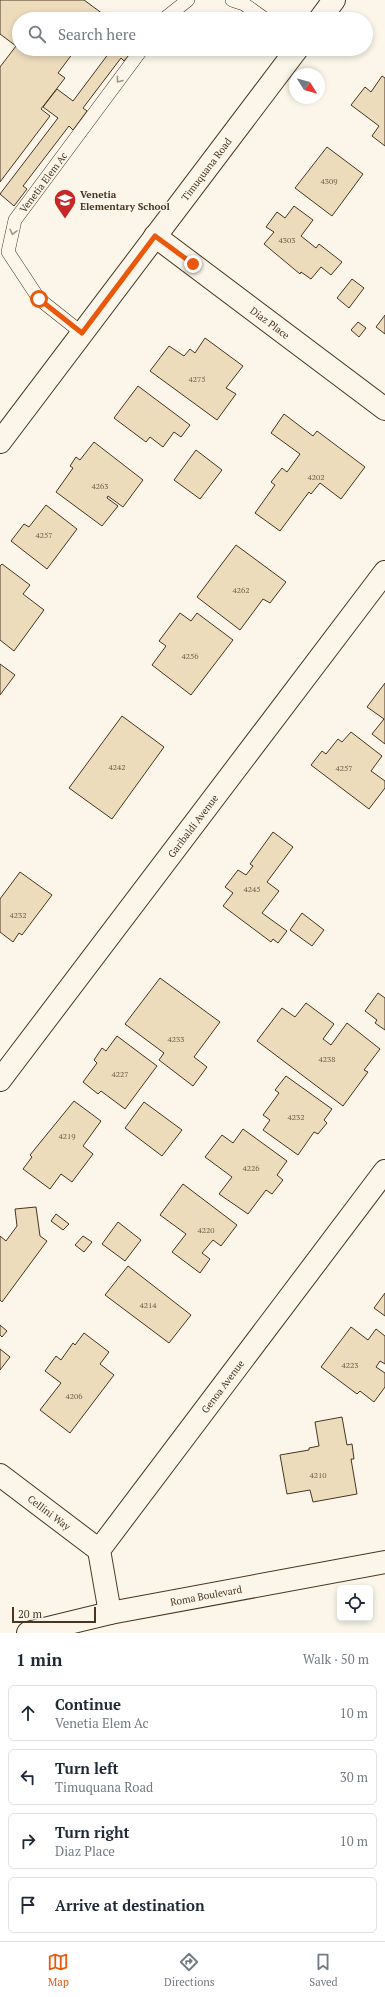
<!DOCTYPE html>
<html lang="en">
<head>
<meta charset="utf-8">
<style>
	:root { --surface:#fff; --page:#f2f2f3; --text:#1f2937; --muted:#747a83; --line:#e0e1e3; --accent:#ea580c }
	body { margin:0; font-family:"PT Serif",serif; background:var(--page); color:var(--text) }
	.controls { position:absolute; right:12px; bottom:12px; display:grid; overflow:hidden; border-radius:6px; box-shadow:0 2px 6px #0003 }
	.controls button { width:36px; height:36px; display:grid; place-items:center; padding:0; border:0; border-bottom:1px solid var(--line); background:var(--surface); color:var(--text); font:20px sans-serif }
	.compass { position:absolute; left:289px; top:68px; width:36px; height:36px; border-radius:50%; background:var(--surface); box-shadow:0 2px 6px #0003; rotate:127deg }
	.scale { position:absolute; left:12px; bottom:10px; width:84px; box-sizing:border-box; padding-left:4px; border:2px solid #4a3520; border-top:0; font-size:11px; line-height:14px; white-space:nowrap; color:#4a3520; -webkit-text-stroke:3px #fbf6e9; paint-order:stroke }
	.stop { position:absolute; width:12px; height:12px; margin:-9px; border:3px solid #ea580c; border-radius:50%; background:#fff }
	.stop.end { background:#ea580c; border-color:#fff; box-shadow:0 1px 4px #0008 }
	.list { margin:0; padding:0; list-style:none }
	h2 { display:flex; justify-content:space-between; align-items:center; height:52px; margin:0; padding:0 16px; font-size:17px }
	h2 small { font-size:13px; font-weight:400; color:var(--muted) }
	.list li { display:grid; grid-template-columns:26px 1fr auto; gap:12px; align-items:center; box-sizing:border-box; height:56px; margin:0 8px 8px; padding:0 8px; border:1px solid var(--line); border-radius:6px }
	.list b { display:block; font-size:15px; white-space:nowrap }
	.list p { margin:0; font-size:13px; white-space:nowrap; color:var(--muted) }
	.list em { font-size:13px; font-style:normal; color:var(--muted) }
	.icon { flex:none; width:22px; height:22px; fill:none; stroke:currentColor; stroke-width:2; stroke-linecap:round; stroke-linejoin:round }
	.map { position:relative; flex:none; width:385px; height:1633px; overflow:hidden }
	.search { position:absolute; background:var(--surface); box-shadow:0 2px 6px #0003; left:12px; right:12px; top:12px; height:44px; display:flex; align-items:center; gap:10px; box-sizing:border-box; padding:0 14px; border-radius:22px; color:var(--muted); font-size:15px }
	.sheet { height:308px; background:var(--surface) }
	nav { display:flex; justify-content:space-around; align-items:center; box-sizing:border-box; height:56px; border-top:1px solid var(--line); background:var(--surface); font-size:11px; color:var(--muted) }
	nav a { display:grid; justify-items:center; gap:2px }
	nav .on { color:var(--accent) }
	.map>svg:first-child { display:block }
	.building { fill:#ecdcbc; stroke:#4a3520 }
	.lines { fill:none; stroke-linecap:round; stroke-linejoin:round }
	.lane-casing { stroke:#4a3520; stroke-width:14 }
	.street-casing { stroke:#4a3520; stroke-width:24 }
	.lane { stroke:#fbf6e9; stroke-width:13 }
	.street { stroke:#fbf6e9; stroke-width:22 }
	.oneway { stroke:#a29684 }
	.route { stroke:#ea580c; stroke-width:5 }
	.labels { text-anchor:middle; stroke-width:3; stroke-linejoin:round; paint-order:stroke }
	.number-label { font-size:8px; fill:#725f47 }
	.street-label { font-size:10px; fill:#4a3520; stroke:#fbf6e9 }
	.poi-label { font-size:10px; font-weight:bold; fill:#4a3520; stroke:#fbf6e9; text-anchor:start }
</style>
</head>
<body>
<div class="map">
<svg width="385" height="1633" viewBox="0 0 385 1633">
	<rect width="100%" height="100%" fill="#fbf6e9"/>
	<!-- building -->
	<path class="building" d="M0,0H84L103,14L99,19H19V49H76L58,73L65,78L41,109L50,116L0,182V67L16,46L0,34Z
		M112,49H134L124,61L121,58L83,108L87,111L73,130L69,126L23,186L27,189L14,206L0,194L58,118L43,107L57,89L73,101Z
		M382,76L385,78V146L372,136L379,126L351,105L365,87L371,92Z
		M327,147L363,174L332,216L295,188Z
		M294,206L313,220L301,236L316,248L319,244L342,262L331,275L321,267L311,279L301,272L300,274L264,244L274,232L266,227L277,212L285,218Z
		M352,279L364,288L349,308L337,298Z
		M385,315V334L376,327Z
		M358,322L366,328L359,337L351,330Z
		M205,338L243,366L226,388L236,394L217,420L150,371L169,346L184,356L190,349L195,353Z
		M138,386L190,425L181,437L174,432L163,447L150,437L146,442L114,418Z
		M284,414L313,436L317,431L365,467L341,499L320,483L311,494L309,492L280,531L255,513L275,485L271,482L282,468L287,472L300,454L271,433Z
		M94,442L143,480L123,507L108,496L107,498L118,506L102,526L56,492L73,468L70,466L76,457L80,460Z
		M196,450L222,470L200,499L174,480Z
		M46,505L77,529L47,569L11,541L24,524L29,527Z
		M236,545L286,582L270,603L263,599L240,630L197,597Z
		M2,564L30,585L23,594L44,610L14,651L0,640V566Z
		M180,613L191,621L197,613L233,640L191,695L152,665L166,646L159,641Z
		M0,664L15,675L0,695Z
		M385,683V744L372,734L384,719L367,707Z
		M122,716L164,747L112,819L69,788Z
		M351,732L382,756L371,771L385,781V788L369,809L311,765L322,751L326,754L338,739L342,742Z
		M273,832L293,847L267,882L279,891L262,913L287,931L278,943L273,939L271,942L223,906L233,893L225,887L238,870L246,875L253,866L250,864Z
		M20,872L52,895L22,935L19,933L13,942L0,932V899Z
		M302,913L324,930L312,946L290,930Z
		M160,978L220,1022L194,1057L207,1067L193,1086L159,1060L164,1053L125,1024Z
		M378,993L385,998V1030L375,1023L377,1020L365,1011Z
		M306,1003L334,1024L323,1039L331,1045L347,1023L380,1049L364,1070L368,1072L343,1106L257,1041L282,1008L295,1017Z
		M117,1036L157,1066L125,1109L101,1091L98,1094L83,1082L97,1063L94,1060L102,1048L106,1051Z
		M286,1076L332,1109L324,1120L327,1123L318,1134L314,1132L298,1155L263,1130L270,1120L263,1115L279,1093L275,1090Z
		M74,1101L101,1121L83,1146L93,1154L72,1182L61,1174L50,1189L23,1169L32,1157L30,1155Z
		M144,1102L182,1130L162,1156L125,1128Z
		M243,1129L287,1161L277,1175L283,1180L272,1194L266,1190L248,1214L219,1194L232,1177L205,1157L222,1135L233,1143Z
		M183,1184L237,1225L221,1246L213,1240L202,1253L210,1259L200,1273L172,1252L186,1234L160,1215Z
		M36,1207L40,1236L47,1241L2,1302L0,1300V1236L6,1241L17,1226L15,1209Z
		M56,1214L69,1224L63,1230L51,1221Z
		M118,1222L141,1240L125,1261L102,1244Z
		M83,1236L92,1242L84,1252L75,1245Z
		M128,1266L191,1315L169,1343L105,1295Z
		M385,1293V1316L374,1308Z
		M0,1325L7,1331L2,1337L0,1335Z
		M351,1327L368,1340L376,1329L385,1336V1364L380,1361L376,1367L385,1373V1387L374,1402L360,1391L357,1394L321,1367Z
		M84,1333L109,1352L100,1364L114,1375L70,1433L40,1410L61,1383L45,1371L56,1356L61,1360L73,1343L75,1345Z
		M0,1349L10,1357L0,1370Z
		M342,1417L347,1445L352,1444L354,1459H351L357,1494L313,1502L310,1490L287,1494L280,1455L309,1450V1448L319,1446L315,1422Z"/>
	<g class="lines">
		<!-- lane casing -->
		<g class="lane-casing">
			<g id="lane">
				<path d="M232,0L244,4L265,19"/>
				<path d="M164,19L188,0"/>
				<path id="s1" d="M82,333L39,299L8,252L15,220L142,49"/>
			</g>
		</g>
		<!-- street casing -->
		<g class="street-casing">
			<g id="street">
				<path d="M320,19L334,0"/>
				<path id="s2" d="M155,236L385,409"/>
				<path id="s3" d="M0,442L297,49"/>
				<path id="s4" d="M0,1080L385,572"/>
				<path id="s5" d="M0,1475L99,1550"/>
				<path id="s6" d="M110,1613L99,1550L385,1171"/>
				<path id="s7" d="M28,1633L110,1613L385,1562"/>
			</g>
		</g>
		<!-- lane -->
		<use href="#lane" class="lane"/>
		<!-- street -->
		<use href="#street" class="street"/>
	</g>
	<!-- one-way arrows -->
	<defs><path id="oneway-chevron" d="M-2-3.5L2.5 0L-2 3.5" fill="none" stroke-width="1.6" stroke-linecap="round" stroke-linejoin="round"/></defs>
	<g class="oneway">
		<use href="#oneway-chevron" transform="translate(119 80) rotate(127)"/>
		<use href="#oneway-chevron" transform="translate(13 232) rotate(103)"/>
	</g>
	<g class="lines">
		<!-- route -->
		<path class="route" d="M39,299L82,333L155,236L193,264"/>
	</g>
	<!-- icons -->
	<defs>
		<g id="school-pin" transform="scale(1.15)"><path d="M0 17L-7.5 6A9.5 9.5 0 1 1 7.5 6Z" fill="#c62828" stroke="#fbf6e9"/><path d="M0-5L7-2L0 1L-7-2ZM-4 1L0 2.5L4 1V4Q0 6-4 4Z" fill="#fff"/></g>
	</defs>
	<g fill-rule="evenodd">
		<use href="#school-pin" x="65" y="200"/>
	</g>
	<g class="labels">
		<!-- number labels -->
		<g class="number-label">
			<text x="329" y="184">4309</text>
			<text x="287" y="243">4303</text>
			<text x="197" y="382">4275</text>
			<text x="316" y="480">4202</text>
			<text x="100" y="489">4263</text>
			<text x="44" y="538">4257</text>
			<text x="241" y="593">4262</text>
			<text x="190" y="659">4256</text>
			<text x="117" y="770">4242</text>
			<text x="344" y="771">4257</text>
			<text x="252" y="892">4245</text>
			<text x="18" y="918">4232</text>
			<text x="176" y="1042">4233</text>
			<text x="327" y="1062">4238</text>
			<text x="120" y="1077">4227</text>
			<text x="296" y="1120">4232</text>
			<text x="67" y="1139">4219</text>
			<text x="251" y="1171">4226</text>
			<text x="206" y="1233">4220</text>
			<text x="148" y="1308">4214</text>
			<text x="350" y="1368">4223</text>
			<text x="74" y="1399">4206</text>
			<text x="318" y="1478">4210</text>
		</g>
		<!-- street labels -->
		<g class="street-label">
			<text dy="4" stroke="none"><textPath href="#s3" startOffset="342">Timuquana Road</textPath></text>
			<text dy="4" stroke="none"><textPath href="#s1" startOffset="191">Venetia Elem Ac</textPath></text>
			<text dy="4" stroke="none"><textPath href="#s2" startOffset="144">Diaz Place</textPath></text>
			<text dy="4" stroke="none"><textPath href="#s4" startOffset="319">Garibaldi Avenue</textPath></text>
			<text dy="4" stroke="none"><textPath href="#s6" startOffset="269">Genoa Avenue</textPath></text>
			<text dy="4" stroke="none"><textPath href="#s5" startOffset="62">Cellini Way</textPath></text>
			<text dy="4" stroke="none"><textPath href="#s7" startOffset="182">Roma Boulevard</textPath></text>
		</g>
		<!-- poi labels -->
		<g class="poi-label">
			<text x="80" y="198">Venetia<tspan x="80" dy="12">Elementary School</tspan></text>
		</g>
	</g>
</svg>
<div class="controls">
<button><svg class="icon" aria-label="locate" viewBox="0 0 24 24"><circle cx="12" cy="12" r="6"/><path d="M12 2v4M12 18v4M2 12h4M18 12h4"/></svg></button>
</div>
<svg class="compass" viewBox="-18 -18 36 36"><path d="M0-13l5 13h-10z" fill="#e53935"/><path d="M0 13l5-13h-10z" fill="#747a83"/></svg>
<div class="scale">20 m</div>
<div class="stop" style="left:39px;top:299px"></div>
<div class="stop end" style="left:193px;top:264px"></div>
<div class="search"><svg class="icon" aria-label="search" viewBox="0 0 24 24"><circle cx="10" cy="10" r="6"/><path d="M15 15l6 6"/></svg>Search here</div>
</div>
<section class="sheet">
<h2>1 min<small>Walk · 50 m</small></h2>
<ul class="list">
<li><svg class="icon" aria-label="ahead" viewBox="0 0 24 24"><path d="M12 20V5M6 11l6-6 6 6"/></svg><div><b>Continue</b><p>Venetia Elem Ac</p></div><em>10 m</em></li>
<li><svg class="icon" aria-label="left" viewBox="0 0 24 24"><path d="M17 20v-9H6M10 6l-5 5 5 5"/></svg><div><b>Turn left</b><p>Timuquana Road</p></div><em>30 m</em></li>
<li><svg class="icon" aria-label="right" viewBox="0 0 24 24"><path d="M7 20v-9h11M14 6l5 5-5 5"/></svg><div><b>Turn right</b><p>Diaz Place</p></div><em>10 m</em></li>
<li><svg class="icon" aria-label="arrive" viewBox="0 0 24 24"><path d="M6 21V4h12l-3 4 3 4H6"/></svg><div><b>Arrive at destination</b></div></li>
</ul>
</section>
<nav>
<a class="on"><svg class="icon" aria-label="map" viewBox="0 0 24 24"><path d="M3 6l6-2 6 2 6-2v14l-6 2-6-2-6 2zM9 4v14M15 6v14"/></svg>Map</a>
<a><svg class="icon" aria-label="directions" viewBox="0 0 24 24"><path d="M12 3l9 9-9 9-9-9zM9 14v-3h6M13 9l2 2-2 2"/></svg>Directions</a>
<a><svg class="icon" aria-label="saved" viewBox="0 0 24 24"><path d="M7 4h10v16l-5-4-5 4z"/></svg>Saved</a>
</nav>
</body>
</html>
